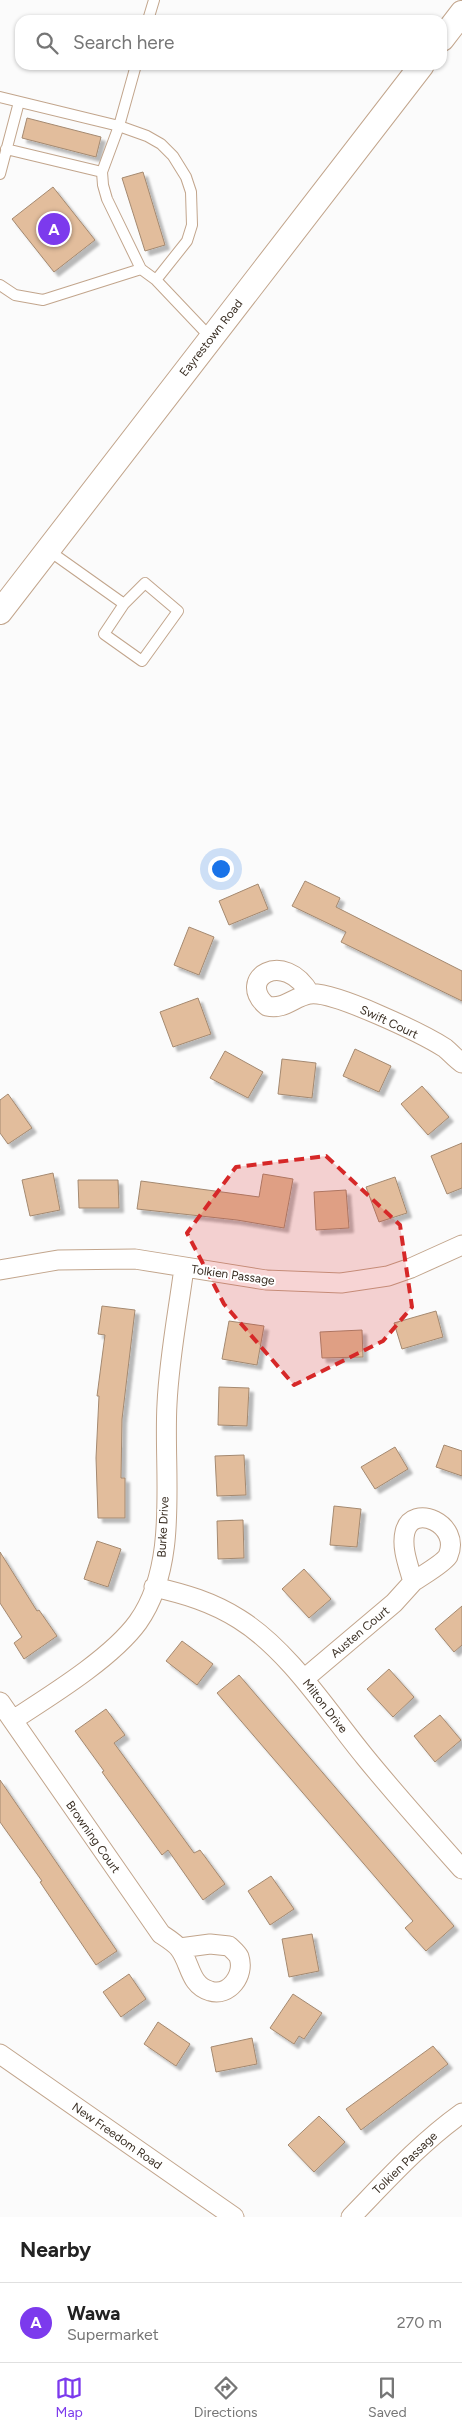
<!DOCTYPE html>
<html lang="en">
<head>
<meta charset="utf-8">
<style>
	:root { --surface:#fff; --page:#f6f6f6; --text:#222; --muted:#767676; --line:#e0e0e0; --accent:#7c3aed }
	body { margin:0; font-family:Figtree,sans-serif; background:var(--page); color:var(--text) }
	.you { position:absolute; left:220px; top:868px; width:18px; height:18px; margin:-12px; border:4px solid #fff; border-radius:50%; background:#1a73e8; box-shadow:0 0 0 8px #1a73e833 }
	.badge { display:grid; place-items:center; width:32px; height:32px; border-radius:50%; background:var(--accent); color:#fff; font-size:16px; font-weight:700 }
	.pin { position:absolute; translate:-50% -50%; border:2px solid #fff; box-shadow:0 1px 5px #0006 }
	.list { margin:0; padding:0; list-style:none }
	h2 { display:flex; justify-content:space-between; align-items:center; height:65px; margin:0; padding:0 20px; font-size:21px }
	h2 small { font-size:16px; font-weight:400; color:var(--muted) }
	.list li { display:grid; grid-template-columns:32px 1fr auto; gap:15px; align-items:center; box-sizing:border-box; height:80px; padding:0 20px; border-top:1px solid var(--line) }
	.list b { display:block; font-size:19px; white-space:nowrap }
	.list p { margin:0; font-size:16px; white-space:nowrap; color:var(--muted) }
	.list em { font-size:16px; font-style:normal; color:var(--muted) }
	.icon { flex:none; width:28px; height:28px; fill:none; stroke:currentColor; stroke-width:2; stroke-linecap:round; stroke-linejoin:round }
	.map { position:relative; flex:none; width:462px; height:2217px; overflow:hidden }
	.search { position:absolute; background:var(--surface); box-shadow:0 1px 4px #0004; left:15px; right:15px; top:15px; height:55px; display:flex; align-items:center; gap:12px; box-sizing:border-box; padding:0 18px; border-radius:15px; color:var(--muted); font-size:19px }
	.sheet { height:145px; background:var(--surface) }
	nav { display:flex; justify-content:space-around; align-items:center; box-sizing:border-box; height:70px; border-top:1px solid var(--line); background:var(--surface); font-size:14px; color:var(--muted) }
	nav a { display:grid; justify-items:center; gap:2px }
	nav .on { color:var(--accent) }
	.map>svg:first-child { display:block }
	.building { fill:#e2bd9c; stroke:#a48970; filter:url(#shadow) }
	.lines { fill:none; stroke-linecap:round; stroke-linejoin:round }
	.service-casing { stroke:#c2a58c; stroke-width:12 }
	.minor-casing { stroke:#c2a58c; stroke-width:21 }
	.tertiary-casing { stroke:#c2a58c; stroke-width:26 }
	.service { stroke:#fff; stroke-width:10 }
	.minor { stroke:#fff; stroke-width:19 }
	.tertiary { stroke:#fff; stroke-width:24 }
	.marked { fill:#d62828; fill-opacity:0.2; stroke:#d62828; stroke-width:4; stroke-dasharray:10 6; stroke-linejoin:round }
	.labels { text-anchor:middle; stroke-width:4; stroke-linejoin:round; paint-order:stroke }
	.street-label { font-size:12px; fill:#392e23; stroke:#fff }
</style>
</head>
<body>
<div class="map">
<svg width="462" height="2217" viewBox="0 0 462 2217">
	<defs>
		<filter id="shadow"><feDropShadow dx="4.5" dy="4.5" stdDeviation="1" flood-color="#0004"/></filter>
	</defs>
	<rect width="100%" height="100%" fill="#fbfbfb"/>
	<!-- building -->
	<path class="building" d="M27,118L101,137L96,157L22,138Z
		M143,172L165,245L145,251L122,178Z
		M53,187L95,240L54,272L12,219Z
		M305,881L340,898L336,907L462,971V1001L341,942L346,932L292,906Z
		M258,884L268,909L229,925L219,901Z
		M189,927L214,937L199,975L174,965Z
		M198,998L211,1034L173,1047L160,1012Z
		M355,1049L391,1066L379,1092L343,1076Z
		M225,1051L263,1072L248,1098L210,1078Z
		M282,1059L316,1063L312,1098L278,1094Z
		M422,1086L449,1117L428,1135L401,1104Z
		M8,1094L32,1128L8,1144L0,1133V1100Z
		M462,1143V1188L447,1194L431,1156Z
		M53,1173L60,1210L30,1216L22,1180Z
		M263,1174L293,1179L284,1228L237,1220L137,1209L141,1181L259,1197Z
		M395,1177L407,1213L379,1222L366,1187Z
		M78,1180H118L119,1208H79Z
		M346,1190L349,1228L316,1230L314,1192Z
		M102,1306L135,1310L122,1419L121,1478H125V1518H98L96,1458L99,1396H97L105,1335L98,1334Z
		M436,1311L443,1337L402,1349L394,1323Z
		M229,1321L264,1326L257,1365L222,1359Z
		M362,1330L363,1357L322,1358L320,1332Z
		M219,1387L249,1388L247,1426L218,1425Z
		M444,1445L462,1451V1476L436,1467Z
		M395,1447L408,1469L375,1489L361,1467Z
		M244,1455L246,1495L217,1496L215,1456Z
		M334,1506L361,1509L357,1547L330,1545Z
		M243,1520L244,1558L218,1559L217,1521Z
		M97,1541L121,1549L108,1587L84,1579Z
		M0,1552L37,1611L39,1610L57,1636L24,1659L14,1643L22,1637L0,1603Z
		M304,1569L331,1599L309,1618L282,1589Z
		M462,1606V1645L454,1652L435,1629Z
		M182,1641L213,1664L197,1685L166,1661Z
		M389,1669L414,1697L393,1717L367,1689Z
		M239,1675L454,1926L426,1951L405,1928L413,1921L217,1693Z
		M106,1709L125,1735L114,1743L194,1853L200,1850L225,1884L203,1900L168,1850L162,1855L102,1772L104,1771L75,1731Z
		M440,1715L461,1740L435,1762L414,1736Z
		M0,1780L117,1951L96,1965L40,1882L42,1881L0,1822Z
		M271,1876L294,1909L270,1925L248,1891Z
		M312,1934L319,1971L289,1977L282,1939Z
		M129,1974L146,1999L121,2017L103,1992Z
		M293,1994L322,2013L304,2039L299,2036L294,2044L270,2028Z
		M158,2022L190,2044L176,2066L144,2044Z
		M252,2038L257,2064L216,2072L211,2047Z
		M433,2046L448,2064L361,2130L346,2109Z
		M319,2116L345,2142L314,2172L288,2145Z"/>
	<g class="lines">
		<!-- service casing -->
		<g class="service-casing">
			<path id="service" d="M148,20L154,0
				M136,65L119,126L102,172L103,185L107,199L141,269L156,280L211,338
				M0,97L119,126L147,136L161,144L173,156L186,177L191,192L192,225L187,241L156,280
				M6,149L102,172
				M0,174L19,102
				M0,285L15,295L43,300L141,269
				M48,550L124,604
				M145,583L178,611L142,661L104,634L124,604Z"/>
		</g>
		<!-- minor casing -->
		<g class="minor-casing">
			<path id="minor" d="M310,994C284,948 235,979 267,1006C285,1010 293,997 310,994C334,991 423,1034 445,1048C451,1053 456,1059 462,1063
				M0,1270L58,1260L135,1259L266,1280L341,1283L388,1276L411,1268L462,1245
				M154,1587C185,1594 212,1602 239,1619C289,1650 328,1712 365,1757C396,1795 429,1832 462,1869
				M304,1679L394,1603L413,1582C409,1567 401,1548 405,1532C412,1502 462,1524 448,1556C443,1564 421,1576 413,1582
				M0,1702L161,1934C167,1938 175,1943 179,1948C191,1963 189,1985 210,1991C229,1997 245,1975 239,1957C237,1953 232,1949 229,1946L210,1944L180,1948
				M13,1720C50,1696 112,1658 138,1622C180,1563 163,1472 167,1404C169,1359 178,1313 184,1268
				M0,2054L234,2217
				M351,2217C387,2180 420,2143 462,2113"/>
		</g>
		<!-- tertiary casing -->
		<g class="tertiary-casing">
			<path id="tertiary" d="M442,39L462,13
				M0,612L422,65"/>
		</g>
		<!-- service -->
		<use href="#service" class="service"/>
		<!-- minor -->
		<use href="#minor" class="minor"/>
		<!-- tertiary -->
		<use href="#tertiary" class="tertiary"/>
	</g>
	<!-- marked area -->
	<path class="marked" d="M326,1156L400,1225L412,1307L383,1341L294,1385L224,1304L187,1233L236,1167Z"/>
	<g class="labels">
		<!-- street labels -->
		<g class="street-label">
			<text transform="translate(211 338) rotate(-52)" y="4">Eayrestown Road</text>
			<text transform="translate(389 1022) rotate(25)" y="4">Swift Court</text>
			<text transform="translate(233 1275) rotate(8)" y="4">Tolkien Passage</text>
			<text transform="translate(163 1527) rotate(-87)" y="4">Burke Drive</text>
			<text transform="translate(360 1632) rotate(-40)" y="4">Austen Court</text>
			<text transform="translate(325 1706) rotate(52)" y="4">Milton Drive</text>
			<text transform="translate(93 1837) rotate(55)" y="4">Browning Court</text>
			<text transform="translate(117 2136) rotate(35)" y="4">New Freedom Road</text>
			<text transform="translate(405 2163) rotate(-44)" y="4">Tolkien Passage</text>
		</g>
	</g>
</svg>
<div class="you"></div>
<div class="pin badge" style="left:54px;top:229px">A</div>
<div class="search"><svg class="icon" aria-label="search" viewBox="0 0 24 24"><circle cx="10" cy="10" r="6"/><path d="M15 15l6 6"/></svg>Search here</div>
</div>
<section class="sheet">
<h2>Nearby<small></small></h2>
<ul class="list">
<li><span class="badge">A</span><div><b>Wawa</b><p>Supermarket</p></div><em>270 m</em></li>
</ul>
</section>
<nav>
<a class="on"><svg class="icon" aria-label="map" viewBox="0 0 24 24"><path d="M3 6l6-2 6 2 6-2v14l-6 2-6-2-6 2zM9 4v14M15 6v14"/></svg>Map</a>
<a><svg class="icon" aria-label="directions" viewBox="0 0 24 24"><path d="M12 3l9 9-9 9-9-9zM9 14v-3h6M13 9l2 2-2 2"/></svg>Directions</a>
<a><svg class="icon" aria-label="saved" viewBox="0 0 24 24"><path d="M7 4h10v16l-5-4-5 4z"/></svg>Saved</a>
</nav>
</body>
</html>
